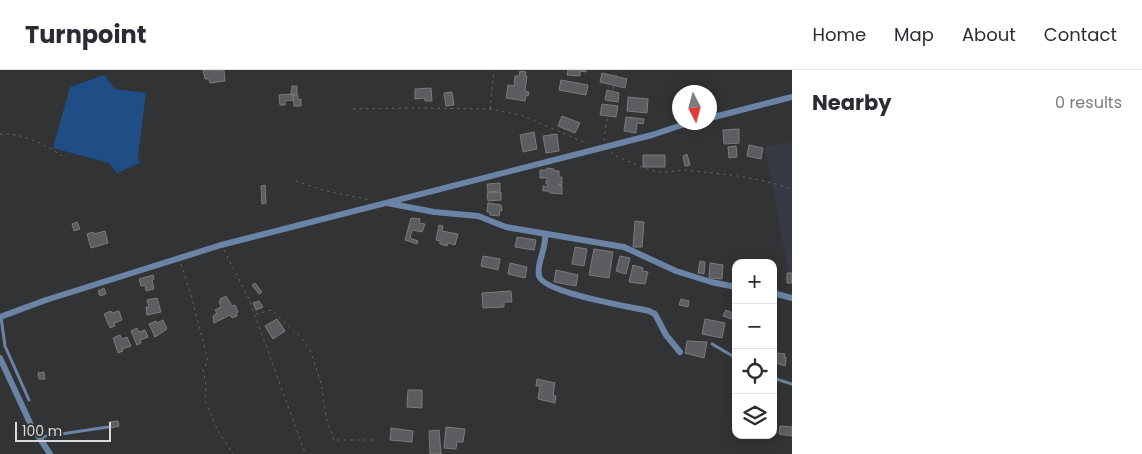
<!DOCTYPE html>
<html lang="en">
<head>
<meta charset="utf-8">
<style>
	:root { --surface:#fff; --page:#f7f7f7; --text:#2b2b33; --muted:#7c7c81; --line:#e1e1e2 }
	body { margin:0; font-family:Poppins,sans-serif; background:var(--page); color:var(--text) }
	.controls { position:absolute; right:15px; bottom:15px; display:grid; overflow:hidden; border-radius:10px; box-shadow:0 2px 12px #0003 }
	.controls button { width:45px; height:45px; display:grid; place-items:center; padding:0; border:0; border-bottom:1px solid var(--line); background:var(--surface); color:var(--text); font:25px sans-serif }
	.compass { position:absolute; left:672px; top:15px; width:45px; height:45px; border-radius:50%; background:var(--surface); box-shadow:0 2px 12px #0003; rotate:174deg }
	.scale { position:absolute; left:15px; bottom:12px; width:96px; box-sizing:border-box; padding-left:5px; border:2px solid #d9dadb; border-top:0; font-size:14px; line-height:18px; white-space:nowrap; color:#d9dadb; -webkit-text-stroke:4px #313335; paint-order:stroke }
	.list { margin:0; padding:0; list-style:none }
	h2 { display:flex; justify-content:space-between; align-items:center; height:65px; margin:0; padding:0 20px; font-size:21px }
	h2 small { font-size:16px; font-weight:400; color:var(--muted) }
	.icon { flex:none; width:28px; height:28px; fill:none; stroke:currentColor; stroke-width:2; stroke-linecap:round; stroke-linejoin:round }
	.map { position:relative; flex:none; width:792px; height:384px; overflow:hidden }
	header { display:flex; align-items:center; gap:30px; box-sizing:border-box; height:70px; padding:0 25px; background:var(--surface); border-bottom:1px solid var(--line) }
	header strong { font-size:24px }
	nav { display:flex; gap:28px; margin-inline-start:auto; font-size:18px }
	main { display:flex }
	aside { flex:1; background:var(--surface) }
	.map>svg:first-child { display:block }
	.built { fill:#363b43 }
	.green { fill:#1f4e86 }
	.building { fill:#5b5d60; stroke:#797b7d }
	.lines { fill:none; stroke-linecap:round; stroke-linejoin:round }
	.path { stroke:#646668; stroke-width:1; stroke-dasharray:2.5 4; stroke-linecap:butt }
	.lane { stroke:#6b84a5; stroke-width:3 }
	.street { stroke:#6b84a5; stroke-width:6 }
</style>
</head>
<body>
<header>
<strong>Turnpoint</strong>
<nav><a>Home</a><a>Map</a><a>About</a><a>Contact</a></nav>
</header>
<main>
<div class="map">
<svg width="792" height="384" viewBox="0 0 792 384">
	<rect width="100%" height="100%" fill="#313335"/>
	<!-- built -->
	<path class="built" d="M792,72V222L765,77Z"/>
	<!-- green -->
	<path class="green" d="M104,5L115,19L146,23L138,86L140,93L117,103L109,93L53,78L70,17Z"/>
	<!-- building -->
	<path class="building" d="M203,0H224L225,11L210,13L209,9H205Z
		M568,0H586V2L580,1V6L567,5Z
		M520,1L526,2L525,6H527L525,21L529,22L528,26L526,25L525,31L506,28L508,15L514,16L515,6H519Z
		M602,3L627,9L625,18L600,12Z
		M561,10L588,15L586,25L559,20Z
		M292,16H297V24H291Z
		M431,18L432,31H425V28L415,29V19Z
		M607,20L619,23L618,32L605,30Z
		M452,22L454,35L446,36L444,23Z
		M293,24V30L285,31V35H280L279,25Z
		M293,25H298V30L301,29V36H294Z
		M628,27L648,29L647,43L627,41Z
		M602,34L618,36L616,47L600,45Z
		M562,46L580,53L575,63L558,56Z
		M626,47L644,49L643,54L637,53L636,63L624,61Z
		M739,59V73L724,74L723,60Z
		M534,62L537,79L523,82L520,65Z
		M557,64L559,81L546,83L543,66Z
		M749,75L763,78L761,89L747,86Z
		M736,76L737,87L729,88L728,77Z
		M687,84L690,95L685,96L683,86Z
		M643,85H665V97H643Z
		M547,98L554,99V101H559V107H562V115L558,114L562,116V124L550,123L549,121H543V116L548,117V114H546V110H548V108H540V100H547Z
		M500,113V121L488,122L487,114Z
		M265,115L266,133L262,134L261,116Z
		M501,122V130L488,131L487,123Z
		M488,133L501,135L502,141L500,140L499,146L490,145V142H487Z
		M411,148L420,149L419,153L425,154L422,162L412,160L410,168L418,171L417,174L405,170Z
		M635,151L644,152L642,177H633Z
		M77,152L80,159L74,161L72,154Z
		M439,155L443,156L442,161L458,164L455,175L448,173L447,176L440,174V171L436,170Z
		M105,161L108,173L91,178L87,164L93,162L94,164Z
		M517,167L536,170L534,180L515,177Z
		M575,177L587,179L584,196L572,194Z
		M594,179L613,182L609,208L589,205Z
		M483,186L500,189L498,200L481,196Z
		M620,186L630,188L626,204L616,201Z
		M700,191L705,192L704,204L698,203Z
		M510,193L527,197L525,208L508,204Z
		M710,193L723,195L722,209L709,208Z
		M633,195L643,198L642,201L648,202L645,214L629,212Z
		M556,200L578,205L576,216L554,212Z
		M787,203H792V213H787Z
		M153,205L154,209L152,210L154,219L146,221L145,215L141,216L139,209Z
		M255,213L262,222L259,224L252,215Z
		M104,218L106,224L100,226L98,221Z
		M511,221L512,232H504V237L483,238L482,223Z
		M226,226L232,236L235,235L238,242L236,244L237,246L232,248L230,245L214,253L213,246L217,243L215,240L221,237L219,231L221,230L220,229Z
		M157,228L161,242L147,245L146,237H149L147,230Z
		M681,229L689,231L688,237L679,235Z
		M259,231L263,237L256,240L253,233Z
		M726,240L733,243L731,249L723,246Z
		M111,241L112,243L119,241L122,250L114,253L115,256L110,258L104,244Z
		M277,249L285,261L273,269L265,256Z
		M705,249L725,253L722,268L702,264Z
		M163,250L167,259L155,267L149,254L156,251L157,253Z
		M137,258L139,262L145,260L148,267L140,270L141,273L137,275L131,261Z
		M120,265L122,269L127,267L131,276L122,279L123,281L118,283L113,268Z
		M687,271L707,272L704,288L685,283Z
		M775,281L776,283L785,284L784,287H786V290L785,296L776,293L775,296H773V282Z
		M44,302L45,309H39L38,303Z
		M537,309L555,313L553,325L556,326L555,333L538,329L540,316H536Z
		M408,320H422V338L407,337Z
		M118,351L119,356L110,358L109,352Z
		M780,356L792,357V366L779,364Z
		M446,357L465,359L463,372H457L456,379L444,378Z
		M391,358L413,361L412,372L390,370Z
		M439,360L441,384H430L429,361Z"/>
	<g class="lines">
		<!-- path -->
		<path class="path" d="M353,39L413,38L490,39L521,45L588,74
			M490,39L494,0
			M0,64C26,63 44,75 66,88
			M605,70L604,69L605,60L617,0
			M611,82L614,85C626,90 645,100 658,102C669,103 681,99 693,101C727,104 760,108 792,119
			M296,111L326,121L371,130
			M224,180L249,229L305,383
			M181,194L191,225L208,291L203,300L206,315L205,331L218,361L233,384
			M256,244L272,240L302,269L310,280L321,313L327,352L334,370H377"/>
		<!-- lane -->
		<path class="lane" d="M1,247L5,276L29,330
			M712,274L736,288
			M773,308L792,314
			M41,367L108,357"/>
		<!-- street -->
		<path class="street" d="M710,48L792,27
			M387,133L434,142L478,146L506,157L624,177L676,201L711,212L736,217
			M545,164C547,178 536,193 539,206C544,223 631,237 649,241L655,244L666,265L680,282
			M773,223L792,228
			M0,247L46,230L221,175L652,65L691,52
			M0,288L31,355L50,384"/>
	</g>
</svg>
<div class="controls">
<button>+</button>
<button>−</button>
<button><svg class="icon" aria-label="locate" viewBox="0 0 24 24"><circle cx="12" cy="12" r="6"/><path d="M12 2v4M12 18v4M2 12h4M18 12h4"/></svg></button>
<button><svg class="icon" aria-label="layers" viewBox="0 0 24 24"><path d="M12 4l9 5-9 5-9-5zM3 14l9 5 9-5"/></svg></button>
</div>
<svg class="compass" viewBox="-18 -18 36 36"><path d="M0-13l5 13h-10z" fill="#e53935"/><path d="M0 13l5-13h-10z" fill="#7c7c81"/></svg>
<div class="scale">100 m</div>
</div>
<aside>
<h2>Nearby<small>0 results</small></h2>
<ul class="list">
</ul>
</aside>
</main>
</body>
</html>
